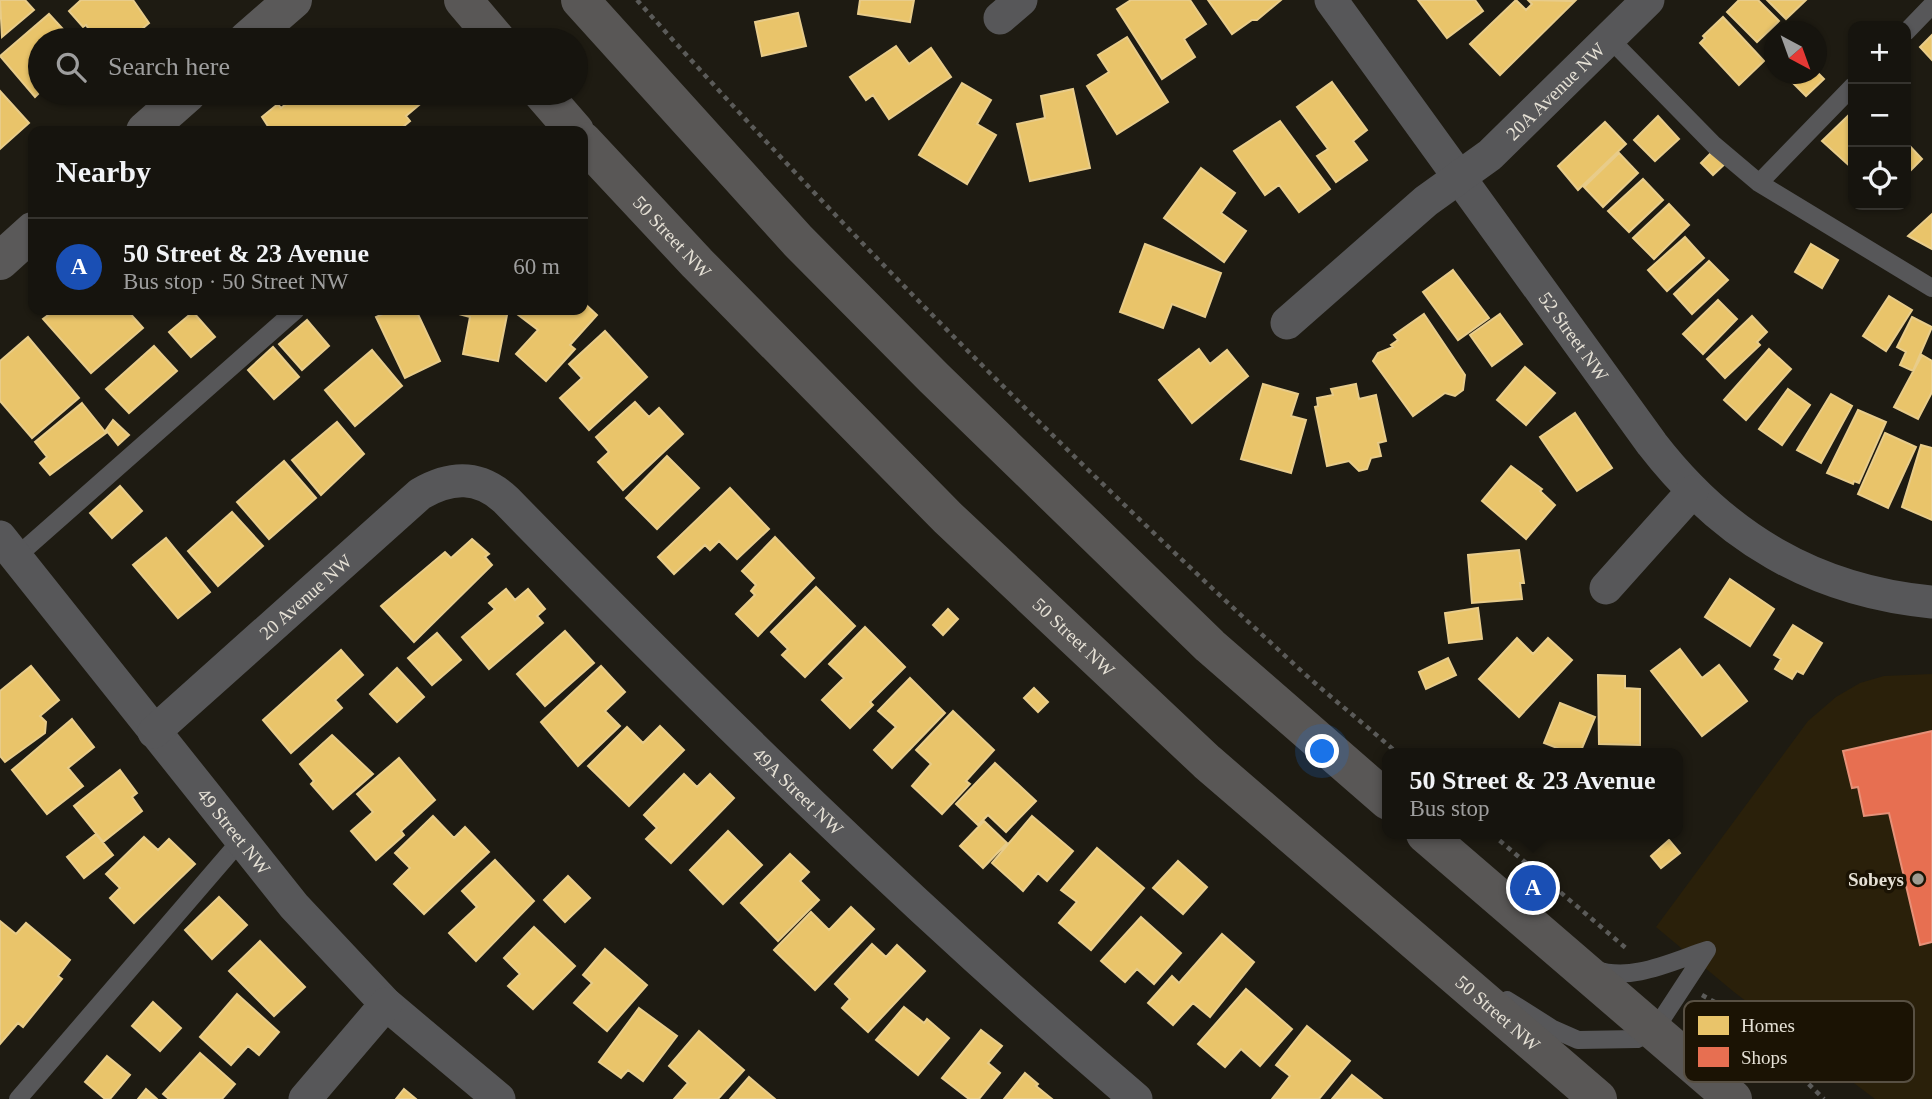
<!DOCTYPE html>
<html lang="en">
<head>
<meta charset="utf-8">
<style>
	:root { --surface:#16140e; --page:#23211c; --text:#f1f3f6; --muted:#9e9e9e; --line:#35332e; --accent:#9f9b91 }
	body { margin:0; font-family:Georgia,serif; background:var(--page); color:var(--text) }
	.controls { position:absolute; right:21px; top:21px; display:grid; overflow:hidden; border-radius:14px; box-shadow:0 2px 5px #0004 }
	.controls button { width:63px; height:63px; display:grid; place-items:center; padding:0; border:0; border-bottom:2px solid var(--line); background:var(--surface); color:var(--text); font:35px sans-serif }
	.compass { position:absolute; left:1764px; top:21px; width:63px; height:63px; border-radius:50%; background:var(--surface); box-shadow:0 2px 5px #0004; rotate:139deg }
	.you { position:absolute; left:1323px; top:752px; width:24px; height:24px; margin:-18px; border:5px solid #fff; border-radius:50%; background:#1a73e8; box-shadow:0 0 0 10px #1a73e833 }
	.badge { display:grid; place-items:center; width:46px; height:46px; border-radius:50%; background:var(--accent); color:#fff; font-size:23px; font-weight:700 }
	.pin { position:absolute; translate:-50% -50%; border:4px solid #fff; box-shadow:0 2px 7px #0006 }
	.popup { position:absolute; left:1382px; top:748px; width:301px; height:91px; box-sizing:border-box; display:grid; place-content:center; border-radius:14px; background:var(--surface); filter:drop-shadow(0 2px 5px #0005); font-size:23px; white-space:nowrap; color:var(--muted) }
	.popup b { font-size:26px; color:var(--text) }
	.popup::after { content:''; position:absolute; left:50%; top:100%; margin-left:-14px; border:14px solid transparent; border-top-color:var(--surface) }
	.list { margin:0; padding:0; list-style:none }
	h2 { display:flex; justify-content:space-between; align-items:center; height:91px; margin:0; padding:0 28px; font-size:30px }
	h2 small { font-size:23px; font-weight:400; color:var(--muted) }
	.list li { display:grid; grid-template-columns:46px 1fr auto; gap:21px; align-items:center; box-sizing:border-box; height:98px; padding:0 28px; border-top:2px solid var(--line) }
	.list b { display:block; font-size:26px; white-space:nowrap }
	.list p { margin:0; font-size:23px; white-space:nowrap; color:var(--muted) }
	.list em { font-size:23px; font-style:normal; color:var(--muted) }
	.icon { flex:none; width:38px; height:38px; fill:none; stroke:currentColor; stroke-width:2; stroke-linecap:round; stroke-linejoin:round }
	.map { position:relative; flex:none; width:1932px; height:1099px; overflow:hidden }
	.search { position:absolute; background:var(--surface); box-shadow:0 2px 5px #0004; left:28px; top:28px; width:560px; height:77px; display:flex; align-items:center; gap:18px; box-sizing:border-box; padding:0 24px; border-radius:38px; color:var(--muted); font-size:26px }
	.panel { position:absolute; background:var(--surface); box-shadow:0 2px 5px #0004; left:28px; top:126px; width:560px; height:189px; border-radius:14px }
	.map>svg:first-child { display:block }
	.built { fill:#2a200a }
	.homes { fill:#e9c46a; stroke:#e8cc8a; stroke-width:2 }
	.shops { fill:#e76f51; stroke:#e69179; stroke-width:2 }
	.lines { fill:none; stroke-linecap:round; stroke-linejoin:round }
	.path { stroke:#5b5b59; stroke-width:4.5; stroke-dasharray:5 5; stroke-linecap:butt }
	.lane { stroke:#575759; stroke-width:18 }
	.street { stroke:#575759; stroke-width:33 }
	.secondary { stroke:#5a5959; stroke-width:38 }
	.primary { stroke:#595756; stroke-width:38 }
	.poi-dot { fill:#9f9b91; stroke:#1b1304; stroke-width:2.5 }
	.labels { text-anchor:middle; stroke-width:7; stroke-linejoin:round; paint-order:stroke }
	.street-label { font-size:19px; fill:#e5e0d5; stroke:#1b1304 }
	.poi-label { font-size:19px; font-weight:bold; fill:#e5e0d5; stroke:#1b1304; text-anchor:end }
	.key { fill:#1b1304; stroke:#585043; stroke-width:2 }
	.key-label { font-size:19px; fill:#e5e0d5 }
</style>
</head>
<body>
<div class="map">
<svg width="1932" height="1099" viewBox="0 0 1932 1099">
	<rect width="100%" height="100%" fill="#1e1b12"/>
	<!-- built -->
	<path class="built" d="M1932,674V1099H1875L1734,992L1656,927L1808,721L1836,697L1860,683L1884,676Z"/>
	<!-- homes -->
	<path class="homes" d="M0,0H25L34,10L2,37Z
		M81,0H133L149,23L129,40H96L86,25L83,27L69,11Z
		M860,0H914L910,22L858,14Z
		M1131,0H1190L1206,24L1184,39L1195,57L1162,79L1117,9Z
		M1208,0H1281L1257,20H1252L1232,34Z
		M1418,0H1475L1483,11L1447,38Z
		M1516,0L1526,10L1532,4L1528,0L1575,1L1500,75L1470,44Z
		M1739,0H1758L1779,21L1757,42L1727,12Z
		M1767,0H1806L1786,19Z
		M798,13L806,46L762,56L755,22Z
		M49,14L73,40H40V92L35,97L0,56Z
		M1723,17L1764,61L1739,85L1700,43L1705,38L1703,36Z
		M1932,35V60L1920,47Z
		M1127,37L1168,102L1117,134L1087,86L1109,72L1098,55Z
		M896,46L909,64L931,48L951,77L889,119L873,95L866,100L850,77Z
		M1816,71L1824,79L1806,96L1784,74H1816Z
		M1332,82L1367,130L1353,141L1367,160L1336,182L1317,156L1328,149L1297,107Z
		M962,83L991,100L977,124L996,135L967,184L919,155Z
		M1073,89L1090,168L1030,181L1017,124L1045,118L1041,96Z
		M0,91L29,123L0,149Z
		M299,93H429L431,95L406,116L410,121L398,131L392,128L388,131H271L262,117L278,104L281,108Z
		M1852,112L1853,113V169L1822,141Z
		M1658,116L1679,139L1655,161L1634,140Z
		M1280,121L1330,189L1299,212L1279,185L1265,195L1234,151Z
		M1605,122L1626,144L1578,190L1558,166Z
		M1906,142L1922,159L1906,175Z
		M1716,148L1728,161L1713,175L1701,163Z
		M1619,153L1638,173L1603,207L1584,187Z
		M1201,168L1235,193L1221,213L1246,231L1224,262L1164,218Z
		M1643,179L1663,200L1629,232L1608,211Z
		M1669,204L1689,225L1654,259L1633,238Z
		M1932,214V249L1908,236Z
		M1685,237L1704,258L1667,291L1648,270Z
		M1145,244L1221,273L1205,317L1172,304L1163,328L1120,312Z
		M1811,244L1838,260L1822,288L1795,272Z
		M1709,261L1728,280L1692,314L1674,294Z
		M1453,270L1489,318L1458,340L1423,292Z
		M1889,296L1912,310L1886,351L1863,336Z
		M1718,300L1737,319L1703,354L1683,334Z
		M583,302L597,315L570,345L575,349L546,381L516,354L538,330L513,311L583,310Z
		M55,310H127L143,328L91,373L43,319Z
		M392,310H416L440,361L405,378L376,317Z
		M444,310H508L498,361L463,354L470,317Z
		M193,312L215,337L191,357L169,332Z
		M1424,314L1465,375L1463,390L1455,396L1445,393L1413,416L1373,361L1378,353L1393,347L1391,345L1398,340L1394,335Z
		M1500,314L1522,344L1492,366L1470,335Z
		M1752,316L1767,332L1757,342L1760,345L1725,378L1707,359Z
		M1912,317L1932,327L1913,371L1900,365L1906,352L1897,347Z
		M307,320L329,346L302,370L279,344Z
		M605,331L647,377L589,430L560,398L582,378L569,364Z
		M28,337L79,398L32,438L0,401V361Z
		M154,346L177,371L129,413L106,389Z
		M273,347L299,377L274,399L248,370Z
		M1199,349L1210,364L1227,350L1248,376L1192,423L1159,380Z
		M1769,349L1791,369L1746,420L1724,400Z
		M372,350L402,386L355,426L325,390Z
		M1922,355L1932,361V392L1918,419L1894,407Z
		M1525,367L1555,393L1526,425L1497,400Z
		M1263,384L1298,394L1291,416L1306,420L1291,473L1241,459Z
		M1356,384L1359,399L1376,395L1386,441L1378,443L1381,456L1371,458L1367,469L1359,471L1349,461L1327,466L1315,407L1318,406L1317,398L1333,395L1331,389Z
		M1788,389L1810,405L1782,445L1759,429Z
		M1831,394L1852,406L1821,463L1797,450Z
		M635,402L649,417L659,408L683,434L623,490L598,462L609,452L596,437Z
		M82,403L106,433L50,475L40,463L47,457L35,442Z
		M1858,410L1886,422L1859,483L1854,481L1853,484L1827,473Z
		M1575,413L1612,468L1577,491L1540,437Z
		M113,420L129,435L118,445L106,430Z
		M337,422L364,454L321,495L292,460Z
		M1885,433L1916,447L1888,508L1858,494Z
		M1921,445L1932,448V520L1902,507Z
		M667,456L699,488L657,529L626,498Z
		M284,461L316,498L269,539L237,502Z
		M1511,466L1542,489L1540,491L1555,505L1526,539L1482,501Z
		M120,486L142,511L112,538L90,513Z
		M730,488L769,529L737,559L719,541L710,550L705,545L674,574L658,557Z
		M232,512L263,546L218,586L188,551Z
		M775,537L814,578L758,636L736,614L755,595L751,591L756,585L742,571Z
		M166,538L210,592L178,618L133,565Z
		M472,539L489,554L485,557L492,565L414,642L381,606L445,552L451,558Z
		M1519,550L1524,583H1520L1522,599L1472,603L1468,555Z
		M1730,579L1774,609L1750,646L1705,617Z
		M816,587L855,626L805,677L782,655L788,649L771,632Z
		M506,589L515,600L528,589L545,609L537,616L543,623L489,669L462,637L495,609L489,603Z
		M1478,608L1482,639L1449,643L1445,613Z
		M948,609L958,619L943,635L933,625Z
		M1793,625L1822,643L1803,674L1797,671L1792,679L1775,669L1781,659L1774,655Z
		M865,627L905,667L870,702L873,705L850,728L822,700L844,678L829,664Z
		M565,631L594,663L545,706L517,674Z
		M437,633L461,660L432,685L408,658Z
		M1517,638L1533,654L1548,638L1572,660L1519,717L1479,679Z
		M1680,649L1702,678L1719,665L1747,701L1702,736L1651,671Z
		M341,650L363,675L335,700L342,708L291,753L263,720Z
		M1448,658L1456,675L1426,689L1419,672Z
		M31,666L59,700L40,716L46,722L45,733L5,762L0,756V691Z
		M601,666L625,692L605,711L620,726L578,766L541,722Z
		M397,668L424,697L397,722L370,694Z
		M1598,675L1625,676V688L1640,689V745L1599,744Z
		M910,678L945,713L892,768L874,750L896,727L878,711Z
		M1034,688L1048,702L1038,712L1024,698Z
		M1560,703L1595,717L1580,753H1570L1544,743Z
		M953,711L994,750L966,781L970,784L942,814L912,786L931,764L916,750Z
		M72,719L94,747L68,768L83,786L47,814L12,770Z
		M660,726L684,750L629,806L588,766L627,727L643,743Z
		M332,735L373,774L333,809L311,784L314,781L300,764Z
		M399,758L435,800L401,831L404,835L376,860L351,831L373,812L357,794Z
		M995,763L1036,801L1006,832L988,815L978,825L956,804Z
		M120,770L137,793L132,797L142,811L103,842L74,806Z
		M684,774L697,787L710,774L734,798L671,863L646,839L657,828L644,815Z
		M433,816L454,838L465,827L489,852L424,914L394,884L410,868L395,853Z
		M1032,816L1073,851L1047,881L1038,873L1023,891L992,863Z
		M984,821L1007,843L983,868L960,846Z
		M728,831L762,865L723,904L690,870Z
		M96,834L113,855L84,878L67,857Z
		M144,837L158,850L169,839L195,864L134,923L110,898L120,888L106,874Z
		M1669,840L1680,853L1661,868L1651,856Z
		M1097,848L1144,888L1091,950L1059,923L1077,902L1061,890Z
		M790,854L809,872L800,881L819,900L778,941L741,903Z
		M495,860L534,901L476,961L449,933L477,907L462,891Z
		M1178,861L1207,887L1183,914L1153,888Z
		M568,876L590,898L565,922L544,900Z
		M219,897L247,925L212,959L185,930Z
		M851,907L874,929L815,990L774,950L811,912L829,930Z
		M1141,917L1181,953L1154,984L1137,969L1125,982L1101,961Z
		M0,921L16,934L26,923L70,960L58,976L62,979L23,1027L18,1023L0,1044Z
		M534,927L575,966L533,1009L508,986L520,974L504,958Z
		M1222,934L1254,962L1210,1017L1193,1003L1173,1025L1148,1003L1172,976L1179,983Z
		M260,941L305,987L274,1016L229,971Z
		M872,944L886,957L897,945L925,971L868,1032L842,1008L850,999L835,984Z
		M605,949L647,985L607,1031L574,1003L592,983L583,975Z
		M1246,989L1292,1029L1260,1066L1241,1049L1225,1067L1198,1044Z
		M237,994L279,1032L259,1055L248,1046L231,1065L200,1037Z
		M153,1002L181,1028L160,1051L132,1026Z
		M904,1007L924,1023L927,1019L949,1038L918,1075L876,1040Z
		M639,1008L677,1036L643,1081L628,1070L621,1078L599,1062Z
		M1307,1026L1350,1061L1319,1099H1272L1290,1076L1276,1065Z
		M981,1030L1002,1046L988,1063L1000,1073L979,1099H969L942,1078Z
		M699,1031L744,1070L718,1099H674L688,1083L669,1066Z
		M200,1053L235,1084L222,1099H169L163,1094Z
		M107,1056L130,1075L110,1099H105L85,1082Z
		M1025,1073L1038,1084L1036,1086L1052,1099H1004Z
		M1352,1075L1382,1099H1332Z
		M749,1077L775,1099H730Z
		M146,1089L157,1099H138Z
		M404,1089L416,1099H396Z"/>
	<!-- shops -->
	<path class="shops" d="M1932,731V942L1920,945L1889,813L1864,816L1858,787L1852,788L1843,751Z"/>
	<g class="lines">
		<!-- path -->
		<path class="path" d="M637,0C845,233 1065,454 1295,665C1328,696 1364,723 1397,753
			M1492,834L1627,949
			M1702,995L1736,1014L1824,1099"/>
		<!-- lane -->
		<path class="lane" d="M1906,32L1932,5
			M1609,38L1714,145L1759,183L1932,288
			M1759,183L1853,86
			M16,557L296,310
			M1595,969C1630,983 1673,961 1707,950
			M1507,1000L1553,1029L1578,1040L1637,1039L1654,1031L1707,950
			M18,1099L241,840"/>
		<!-- street -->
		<g class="street">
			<path id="s1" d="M1331,0L1652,444C1724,537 1814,591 1932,602"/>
			<path d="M1000,18L1021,0"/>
			<path id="s2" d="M1287,323L1426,201L1490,155L1648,0"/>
			<path id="s3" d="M0,537L294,906L386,1004L499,1099"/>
			<path d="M1606,588L1692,492"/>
			<path id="s4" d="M154,732L420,494C451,476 479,475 506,500C709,708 915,910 1136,1099"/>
			<path d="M305,1099L386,1004"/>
		</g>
		<!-- secondary -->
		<path class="secondary" d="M247,40L293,0
			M145,131L188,93
			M0,261L33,231"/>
		<!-- primary -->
		<g class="primary">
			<path d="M463,0L497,40"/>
			<path d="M580,0L798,241L934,378L1210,646L1388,801"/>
			<path d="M542,93L575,131"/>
			<path id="s5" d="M583,141L697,263L948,518L1207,762L1598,1099"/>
			<path d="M1425,834L1733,1099"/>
		</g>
	</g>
	<!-- markers -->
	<circle class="poi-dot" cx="1918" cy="879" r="7"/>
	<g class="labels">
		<!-- street labels -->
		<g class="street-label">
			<text dy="7" stroke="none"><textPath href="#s2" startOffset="355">20A Avenue NW</textPath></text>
			<text dy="7" stroke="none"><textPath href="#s5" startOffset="131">50 Street NW</textPath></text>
			<text dy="7" stroke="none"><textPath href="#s1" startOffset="415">52 Street NW</textPath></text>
			<text dy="7" stroke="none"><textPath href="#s4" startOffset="203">20 Avenue NW</textPath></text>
			<text dy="7" stroke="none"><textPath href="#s5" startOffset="698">50 Street NW</textPath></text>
			<text dy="7" stroke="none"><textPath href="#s4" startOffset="863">49A Street NW</textPath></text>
			<text dy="7" stroke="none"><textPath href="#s3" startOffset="376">49 Street NW</textPath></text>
			<text dy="7" stroke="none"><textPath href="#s5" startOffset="1265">50 Street NW</textPath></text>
		</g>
		<!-- poi labels -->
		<g class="poi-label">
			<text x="1904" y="886">Sobeys</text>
		</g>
	</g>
	<!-- legend -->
	<rect x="1684" y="1001" width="230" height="81" rx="10" class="key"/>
	<rect x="1698" y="1016" width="31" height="19" fill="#e9c46a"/>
	<rect x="1698" y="1047" width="31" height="20" fill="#e76f51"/>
	<g class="key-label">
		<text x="1741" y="1032">Homes</text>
		<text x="1741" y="1064">Shops</text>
	</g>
</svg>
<div class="controls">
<button>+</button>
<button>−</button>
<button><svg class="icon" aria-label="locate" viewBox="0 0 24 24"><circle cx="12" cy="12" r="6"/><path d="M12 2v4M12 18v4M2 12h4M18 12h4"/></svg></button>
</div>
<svg class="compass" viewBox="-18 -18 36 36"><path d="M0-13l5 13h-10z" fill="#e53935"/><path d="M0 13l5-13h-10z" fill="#9e9e9e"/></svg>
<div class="you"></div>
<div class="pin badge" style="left:1533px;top:888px;background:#1a4fb4">A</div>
<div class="popup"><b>50 Street &amp; 23 Avenue</b>Bus stop</div>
<div class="search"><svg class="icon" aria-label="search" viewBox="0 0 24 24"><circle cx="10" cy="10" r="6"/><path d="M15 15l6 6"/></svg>Search here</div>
<section class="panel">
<h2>Nearby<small></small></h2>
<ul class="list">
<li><span class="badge" style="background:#1a4fb4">A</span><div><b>50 Street &amp; 23 Avenue</b><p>Bus stop · 50 Street NW</p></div><em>60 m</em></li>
</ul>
</section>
</div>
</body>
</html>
